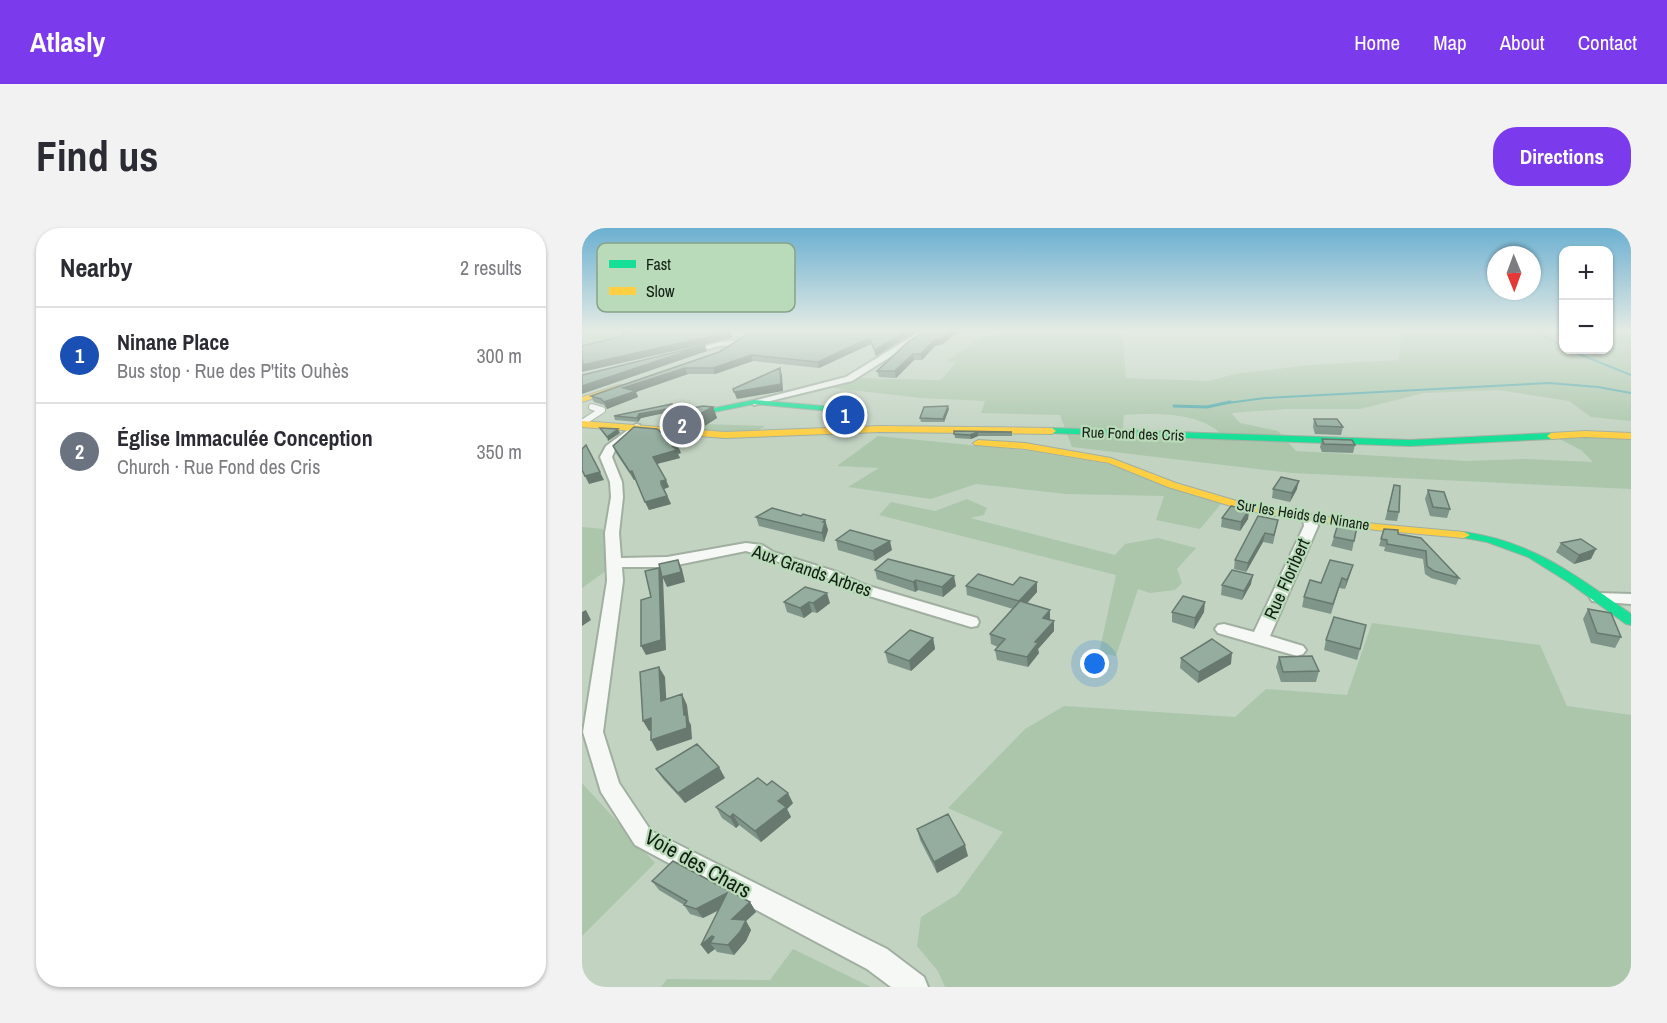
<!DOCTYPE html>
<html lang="en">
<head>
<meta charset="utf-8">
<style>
	:root { --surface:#fff; --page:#f2f2f3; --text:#2b2b33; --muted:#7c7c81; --line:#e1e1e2; --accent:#7c3aed }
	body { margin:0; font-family:"Archivo Narrow",sans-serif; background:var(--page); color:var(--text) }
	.controls { position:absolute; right:18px; top:18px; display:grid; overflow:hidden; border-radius:12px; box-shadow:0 2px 4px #0004 }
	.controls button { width:54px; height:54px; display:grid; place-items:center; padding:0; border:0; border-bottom:2px solid var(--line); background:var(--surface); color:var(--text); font:30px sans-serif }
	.compass { position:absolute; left:905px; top:18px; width:54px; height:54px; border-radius:50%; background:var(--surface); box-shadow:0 2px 4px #0004; rotate:179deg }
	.you { position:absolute; left:513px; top:436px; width:21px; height:21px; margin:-15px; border:4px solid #fff; border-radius:50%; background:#1a73e8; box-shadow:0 0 0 9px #1a73e833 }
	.badge { display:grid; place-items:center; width:39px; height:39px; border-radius:50%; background:var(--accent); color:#fff; font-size:20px; font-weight:700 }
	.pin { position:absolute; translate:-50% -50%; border:3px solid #fff; box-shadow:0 2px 6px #0006 }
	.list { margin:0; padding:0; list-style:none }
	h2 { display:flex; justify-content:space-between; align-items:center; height:78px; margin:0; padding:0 24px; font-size:26px }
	h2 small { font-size:20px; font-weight:400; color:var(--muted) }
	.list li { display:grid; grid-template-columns:39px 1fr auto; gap:18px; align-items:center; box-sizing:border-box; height:96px; padding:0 24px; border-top:2px solid var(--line) }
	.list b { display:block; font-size:22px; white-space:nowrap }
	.list p { margin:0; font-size:20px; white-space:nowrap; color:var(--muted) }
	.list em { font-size:20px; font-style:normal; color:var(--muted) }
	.map { position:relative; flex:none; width:1049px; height:759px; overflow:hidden; border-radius:24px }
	header { display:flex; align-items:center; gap:36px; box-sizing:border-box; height:84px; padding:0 30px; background:var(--accent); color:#fff }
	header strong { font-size:28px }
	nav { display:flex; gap:33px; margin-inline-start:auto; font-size:21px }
	.intro { display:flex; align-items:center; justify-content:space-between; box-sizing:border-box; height:144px; padding:0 36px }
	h1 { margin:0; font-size:42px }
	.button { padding:15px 27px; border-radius:24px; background:var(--accent); color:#fff; font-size:21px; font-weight:700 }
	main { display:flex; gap:36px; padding:0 36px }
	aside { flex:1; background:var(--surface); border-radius:24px; box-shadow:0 2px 4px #0004 }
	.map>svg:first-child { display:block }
	.green { fill:#abc6ab; fill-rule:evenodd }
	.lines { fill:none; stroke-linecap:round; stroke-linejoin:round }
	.stream-far1 { stroke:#53aaae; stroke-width:2 }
	.stream { stroke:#53aaae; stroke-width:3 }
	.lane-casing { stroke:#a1afa1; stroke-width:8 }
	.street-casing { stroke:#a1afa1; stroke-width:4 }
	.fast-casing { stroke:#a1afa1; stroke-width:2 }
	.slow-casing { stroke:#a1afa1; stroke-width:2 }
	.lane { stroke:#f6f8f6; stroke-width:6 }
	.street { fill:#f6f8f6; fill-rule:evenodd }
	.fast { fill:#16e098; fill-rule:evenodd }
	.slow { fill:#ffcf43; fill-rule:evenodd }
	.wall { fill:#7f9589 }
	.shaded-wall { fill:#68796f }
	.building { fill:#94ad9f; stroke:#68796f; stroke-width:1.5 }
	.labels { text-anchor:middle; stroke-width:4.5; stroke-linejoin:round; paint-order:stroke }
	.far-street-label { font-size:15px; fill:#121e12; stroke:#badbba }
	.street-label { font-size:18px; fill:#121e12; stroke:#badbba }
	.near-street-label { font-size:21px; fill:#121e12; stroke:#badbba }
	.key { fill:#badbba; stroke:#88a288; stroke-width:1.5 }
	.key-label { font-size:16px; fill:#121e12 }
</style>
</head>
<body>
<header>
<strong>Atlasly</strong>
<nav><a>Home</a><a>Map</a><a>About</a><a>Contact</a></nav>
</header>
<div class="intro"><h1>Find us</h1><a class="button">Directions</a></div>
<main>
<aside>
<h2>Nearby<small>2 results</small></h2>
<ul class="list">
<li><span class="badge" style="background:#1a4fb4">1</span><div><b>Ninane Place</b><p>Bus stop · Rue des P'tits Ouhès</p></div><em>300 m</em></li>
<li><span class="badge" style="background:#6b7280">2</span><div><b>Église Immaculée Conception</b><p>Church · Rue Fond des Cris</p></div><em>350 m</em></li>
</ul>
</aside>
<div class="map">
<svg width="1049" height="759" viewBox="0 0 1049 759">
	<rect width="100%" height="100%" fill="#c2d3c2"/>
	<!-- green -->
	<path class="green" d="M0,103H50L0,120Z
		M409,103H540L544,150L627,153L653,146L728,137L817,132L820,103H981V122H1026L1027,103H1049V193L1009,189L987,173L916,162L842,165L778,181H704L649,185L658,195L696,203L714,223L885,233L943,231L1011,234L999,222L974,209L1049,211V261L710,245L490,219L478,187L399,185L403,173L339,170L251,160L273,150L359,152L374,134L365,133L401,108L417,109ZM542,187C572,185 616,184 638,205L541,201Z
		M126,196L183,198L174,204H112Z
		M296,208L449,223L532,237L639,276L618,301L574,292L582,268L485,266L394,256L349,271L266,259L297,240L255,238Z
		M385,271L405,280L402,287L388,290L533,327L543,316L576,310L614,320L595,341L600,355L593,362L568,365L556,361L534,428L517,425L534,347L297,287L309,274L353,283Z
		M0,299L21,301L25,342L0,360Z
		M790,395L958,417L985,478L1049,487V759H363L356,743L335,718L339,689L376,666L421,604L366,580L443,501L482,478L653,489L684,461L765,467Z
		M0,555L73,635L0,708Z
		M211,721L289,759H79L85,751L188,752Z"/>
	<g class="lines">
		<!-- stream-far1 -->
		<path class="stream-far1" d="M954,103L981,119
			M987,122L1049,147
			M638,176L683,170L967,155L1016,159L1049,165"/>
		<!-- stream -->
		<path class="stream" d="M592,178L625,179L648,174"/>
		<!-- lane casing -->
		<g class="lane-casing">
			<path id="lane" d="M0,195L20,182L10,179"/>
		</g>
		<!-- street casing -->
		<g class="street-casing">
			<path id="street" d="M106,103H146L171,107L167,109Z
				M339,103H349L270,153L172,177L167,174L264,149Z
				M152,113H155V117L137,118L104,127L100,125L137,114Z
				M54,196L58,197V201L33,222L30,229L40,254L41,269L37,305L39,330L85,329L164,315L180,317L191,324L255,344L283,357L395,390L397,394L395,398L389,399L271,363L245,350L164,323L85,339H40L41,353L21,504L37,555L69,603L305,721L342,749L346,759H309L285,741L53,617L19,564L1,504L25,353L23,305L29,269L28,254L18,229L24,218Z
				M728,287L733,288L736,298L688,408L721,418L724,422L721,426L715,428L636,405L633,401L636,397L642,396L672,404L722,298L721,291Z
				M1016,365L1049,366V376L1010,373L1008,370Z"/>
		</g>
		<!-- fast casing -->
		<g class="fast-casing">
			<path id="fast" d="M172,172L253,179L258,183L257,195L250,197L248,183L172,176L102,190L98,187Z
				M470,200L828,212L969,205L973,208L969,211L828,218L467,205L466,203Z
				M882,304C952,314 993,347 1049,386V397L1044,396L986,354L946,329L905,314L878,309L876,307Z"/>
		</g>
		<!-- slow casing -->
		<g class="slow-casing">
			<path id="slow" d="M38,157L42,159L41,161L0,174V169Z
				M0,193L143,204L298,198L470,200L474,203L470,206L298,204L143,210L0,199Z
				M1003,203L1049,205V211L1003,209L969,211L965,208L969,205Z
				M396,212L443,215L529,230L594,255L665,276L694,282L794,296L882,304L888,307L882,310L794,302L694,288L659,281L586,259L527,235L443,221L393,217L391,215Z"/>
		</g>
		<!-- lane -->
		<use href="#lane" class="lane"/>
		<!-- street -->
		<use href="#street" class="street"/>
		<!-- fast -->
		<use href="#fast" class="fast"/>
		<!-- slow -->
		<use href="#slow" class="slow"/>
	</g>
	<!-- wall -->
	<path class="wall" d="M171,103H335L294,128L289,116L237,140L171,133L133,146H106L54,164L56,169L25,181L22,177L12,174L9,168L137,124Z
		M343,103H376L361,116L353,118L340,132H332L314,150L297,149L295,143Z
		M90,176L92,183L59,190L56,194L33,192L32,188Z
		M131,179L135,190L121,199L90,196L86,185Z
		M367,181L362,194H339L338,190Z
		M732,191L761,199L759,207L733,206L731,199Z
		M372,203L430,204V208H396L389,211L373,210Z
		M740,211L773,217L771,225L740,224L738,219Z
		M31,218L99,225L96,226L98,230L75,236L87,259L82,261L83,262L89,276L67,282L53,251L52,252L34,225Z
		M812,257L817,284L815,293L803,292Z
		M691,261H715L708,274L690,270Z
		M846,262L868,281L865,290L848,288L843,271Z
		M667,282L666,291L658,303L639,299L640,290Z
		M219,288L243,292L246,302L242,314L177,298L174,289Z
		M696,292L691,316L681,314L664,344L652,341L653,332Z
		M802,301L816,306L839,310L877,350L874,357L849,350L843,346L841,331L802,323L803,319L797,318Z
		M752,309L772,313L770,323L749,318Z
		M254,312L310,322L293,333L256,322Z
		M979,315L1009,331L992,336L974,324Z
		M771,337L763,361L757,360L749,386L720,379L722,369L739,355Z
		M293,342L374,358L361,369L336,362L333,364L295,351Z
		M669,356L660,372L639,367L640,357Z
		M384,358L455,364L445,375L468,392L472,393V403L456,421L457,425L446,439L415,432L413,422L416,419L409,416L408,406L431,381L385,367Z
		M223,359L248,375L235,385L230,384L222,390L205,384L202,374Z
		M1006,381L1039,409L1033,420L1009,415L1001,391Z
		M590,384H622L612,401L590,394Z
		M351,410L353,421L329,443L306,435L303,424Z
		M744,412L778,421L775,432L742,422Z
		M697,429L737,443L734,454H699L694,439Z
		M599,430L649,436L616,455L598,440Z
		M74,541L143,550L103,575L81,551Z
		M211,575L205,581L209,589L179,614L157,597L154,600L140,590L134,579Z
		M335,601L386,628L355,645L338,612Z
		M70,653L168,674L174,684L164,693L169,702L164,713L152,727L135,724L133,721L126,726L119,717L137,682L121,690L108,686L102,677L77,662Z"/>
	<!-- shaded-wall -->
	<path class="shaded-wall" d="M325,103H335L294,128L293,122Z
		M369,103H376L361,116L353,118L340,132L339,126L352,112Z
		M148,104L150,110L0,144V137Z
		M287,110L289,116L237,140L236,134Z
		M123,117L125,123L0,166V158Z
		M331,126L332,132L314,150L313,143Z
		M169,127L171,133L133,146L131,140Z
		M103,140L106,146L54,164L56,169L25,181L22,174L41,160Z
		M198,140L200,147L201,163L155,171L152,164Z
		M90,176L92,183L59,190L56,194L55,190L57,186Z
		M366,178L367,181L362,194L361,191Z
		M131,179L135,190L121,199L116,187Z
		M36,201L38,205L26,213L25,209Z
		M396,204V208L389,211L388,207Z
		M96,218L99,225L96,226L98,230L74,236L71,229Z
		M50,243L54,251L52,252L48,244Z
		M18,244L22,252L7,256L3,248Z
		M84,252L87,259L82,261L83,264L79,253Z
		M717,253L715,261L708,274L710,265Z
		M85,268L89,276L67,282L63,274Z
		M667,282L666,291L658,303L659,294Z
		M243,292L246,302L242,314L240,305L241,294Z
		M683,305L681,314L664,344L666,335Z
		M308,313L310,322L293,333L291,323Z
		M1014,321L1009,331L992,336L997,327Z
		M96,332L100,341L103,354L85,359L81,350L84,422L64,427L59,418L77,340L81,349Z
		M771,337L768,347L763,361L765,352Z
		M671,347L669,356L660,372L662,363Z
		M372,348L374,358L361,369L360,359Z
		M334,352L336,362L333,364L331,354Z
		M455,354V364L438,383L437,373Z
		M245,365L248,375L235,385L231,375Z
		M227,374L230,384L222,390L218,380Z
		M623,374L622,384L612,401L613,390Z
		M4,382L9,392L0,398V384Z
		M468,382V392L462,400L461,390Z
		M472,393V403L456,421L457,425L446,439L445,429L453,414Z
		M351,410L353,421L329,443L327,433Z
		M650,425L649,436L616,455L617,444Z
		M77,439L83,449L85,483L79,473Z
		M100,466L105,477L107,493L109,497L110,511L75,523L69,512L102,487Z
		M69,490L75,501L67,503L61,493Z
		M137,539L143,550L103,575L96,565Z
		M206,565L211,575L205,581L209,589L179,614L173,603L196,573Z
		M151,586L157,597L154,600L148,589Z
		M383,617L386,628L355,645L352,634Z
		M145,665L151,675L121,690L114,681Z
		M168,674L174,684L164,693L169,702L164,713L152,727L146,717L150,691Z
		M130,708L136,716L128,715L133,721L126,726L119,717Z"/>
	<!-- building -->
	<path class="building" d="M46,103H140L148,104L0,137L1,134H0V118L41,108L40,105Z
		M171,103H325L293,122L287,110L236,134L169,127L131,140H103L41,160L54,163L22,174L19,171L9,168L137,124Z
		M343,103H369L360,111L352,112L339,126H331L313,143H295L327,113Z
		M123,117L0,158V147Z
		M198,140L199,156L152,164L151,161Z
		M90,176V180L57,186L55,190L32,188Z
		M121,178L131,179L116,187L86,185Z
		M366,178L361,191L338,190L342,179Z
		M732,191H755L761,199L735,198Z
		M52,199L75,201L96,218L91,219L95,222L71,229L84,252L79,253V256L85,268L63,274L50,243L48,244L31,218Z
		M18,200L36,201L25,209Z
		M372,203L430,204H396L388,207L372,206Z
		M740,211L770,212L773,217L742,216Z
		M4,217L18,244L3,248L0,242V221Z
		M699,249L717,253L710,265L691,261Z
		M812,257L818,258L817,284L806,283Z
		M846,262L862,264L868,281L851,279Z
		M649,278L667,282L659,294L640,290Z
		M190,280L219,288L221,286L243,292L241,294H243L240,305L174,289Z
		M676,288L696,292L692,307L683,305L666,335L653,332Z
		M756,296L775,299L772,313L752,309Z
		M802,301L816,302V306L839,310L877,350L852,343L845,338L844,323L805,316V312L799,311Z
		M268,302L308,313L291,323L254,312Z
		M999,311L1014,321L997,327L979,315Z
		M306,331L372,348L360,359L334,352L331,354L293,342Z
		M96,332L99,344L80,349L77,336Z
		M748,332L771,337L765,352L760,350L751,376L722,369L728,352L739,355Z
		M77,340L79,412L59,418V372L69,369L63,343Z
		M650,342L671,347L662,363L640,357Z
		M396,346L431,357L438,349L455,354L437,373L384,358Z
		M223,359L245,365L231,375L227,374L218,380L202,374Z
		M601,368L623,374L613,390L590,384Z
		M438,373L468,382L461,390L472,393L453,414L456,415L445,429L413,422L423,411L408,406Z
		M1006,381L1029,385L1039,409L1015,405Z
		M752,389L784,397L778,421L744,412Z
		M328,402L351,410L327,433L303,424Z
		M630,411L650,425L617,444L599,430Z
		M730,428L737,443L701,444L697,429Z
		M77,439L79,473L100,466L102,487H104L105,500L69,512V490L61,493L58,444Z
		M115,516L137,539L96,565L74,541Z
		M176,550L185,557L190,553L206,565L196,573L204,579L173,603L151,586L148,589L134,579Z
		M366,586L383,617L352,634L335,601Z
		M91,633L168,674L150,691L164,692L158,704L146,717L128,715L132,709L130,708L119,717L145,665L114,681L102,677L105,673L70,653Z"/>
	<!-- sky -->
	<linearGradient id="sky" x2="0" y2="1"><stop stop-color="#6cb0d1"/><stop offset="0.49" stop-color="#e4ebe4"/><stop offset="1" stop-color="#e4ebe4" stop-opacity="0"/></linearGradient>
	<rect width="1049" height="209" fill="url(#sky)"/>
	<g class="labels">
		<!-- far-street labels -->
		<g class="far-street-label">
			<text transform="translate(551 206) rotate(2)" y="5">Rue Fond des Cris</text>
			<text transform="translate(721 287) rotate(9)" y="5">Sur les Heids de Ninane</text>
		</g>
		<!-- street labels -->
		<g class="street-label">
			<text transform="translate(230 343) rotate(19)" y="6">Aux Grands Arbres</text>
			<text transform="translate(705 351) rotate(-66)" y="6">Rue Floribert</text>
		</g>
		<!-- near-street labels -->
		<g class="near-street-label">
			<text transform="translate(116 636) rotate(29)" y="7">Voie des Chars</text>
		</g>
	</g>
	<!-- legend -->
	<rect x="15" y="15" width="198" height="69" rx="9" class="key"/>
	<rect x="27" y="32" width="27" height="8" fill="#16e098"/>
	<rect x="27" y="59" width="27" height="8" fill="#ffcf43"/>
	<g class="key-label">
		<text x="64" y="42">Fast</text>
		<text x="64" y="69">Slow</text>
	</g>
</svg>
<div class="controls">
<button>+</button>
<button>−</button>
</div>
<svg class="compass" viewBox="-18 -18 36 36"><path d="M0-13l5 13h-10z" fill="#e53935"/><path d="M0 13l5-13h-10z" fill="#7c7c81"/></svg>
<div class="you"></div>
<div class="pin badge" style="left:263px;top:187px;background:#1a4fb4">1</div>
<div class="pin badge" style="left:100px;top:197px;background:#6b7280">2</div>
</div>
</main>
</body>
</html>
